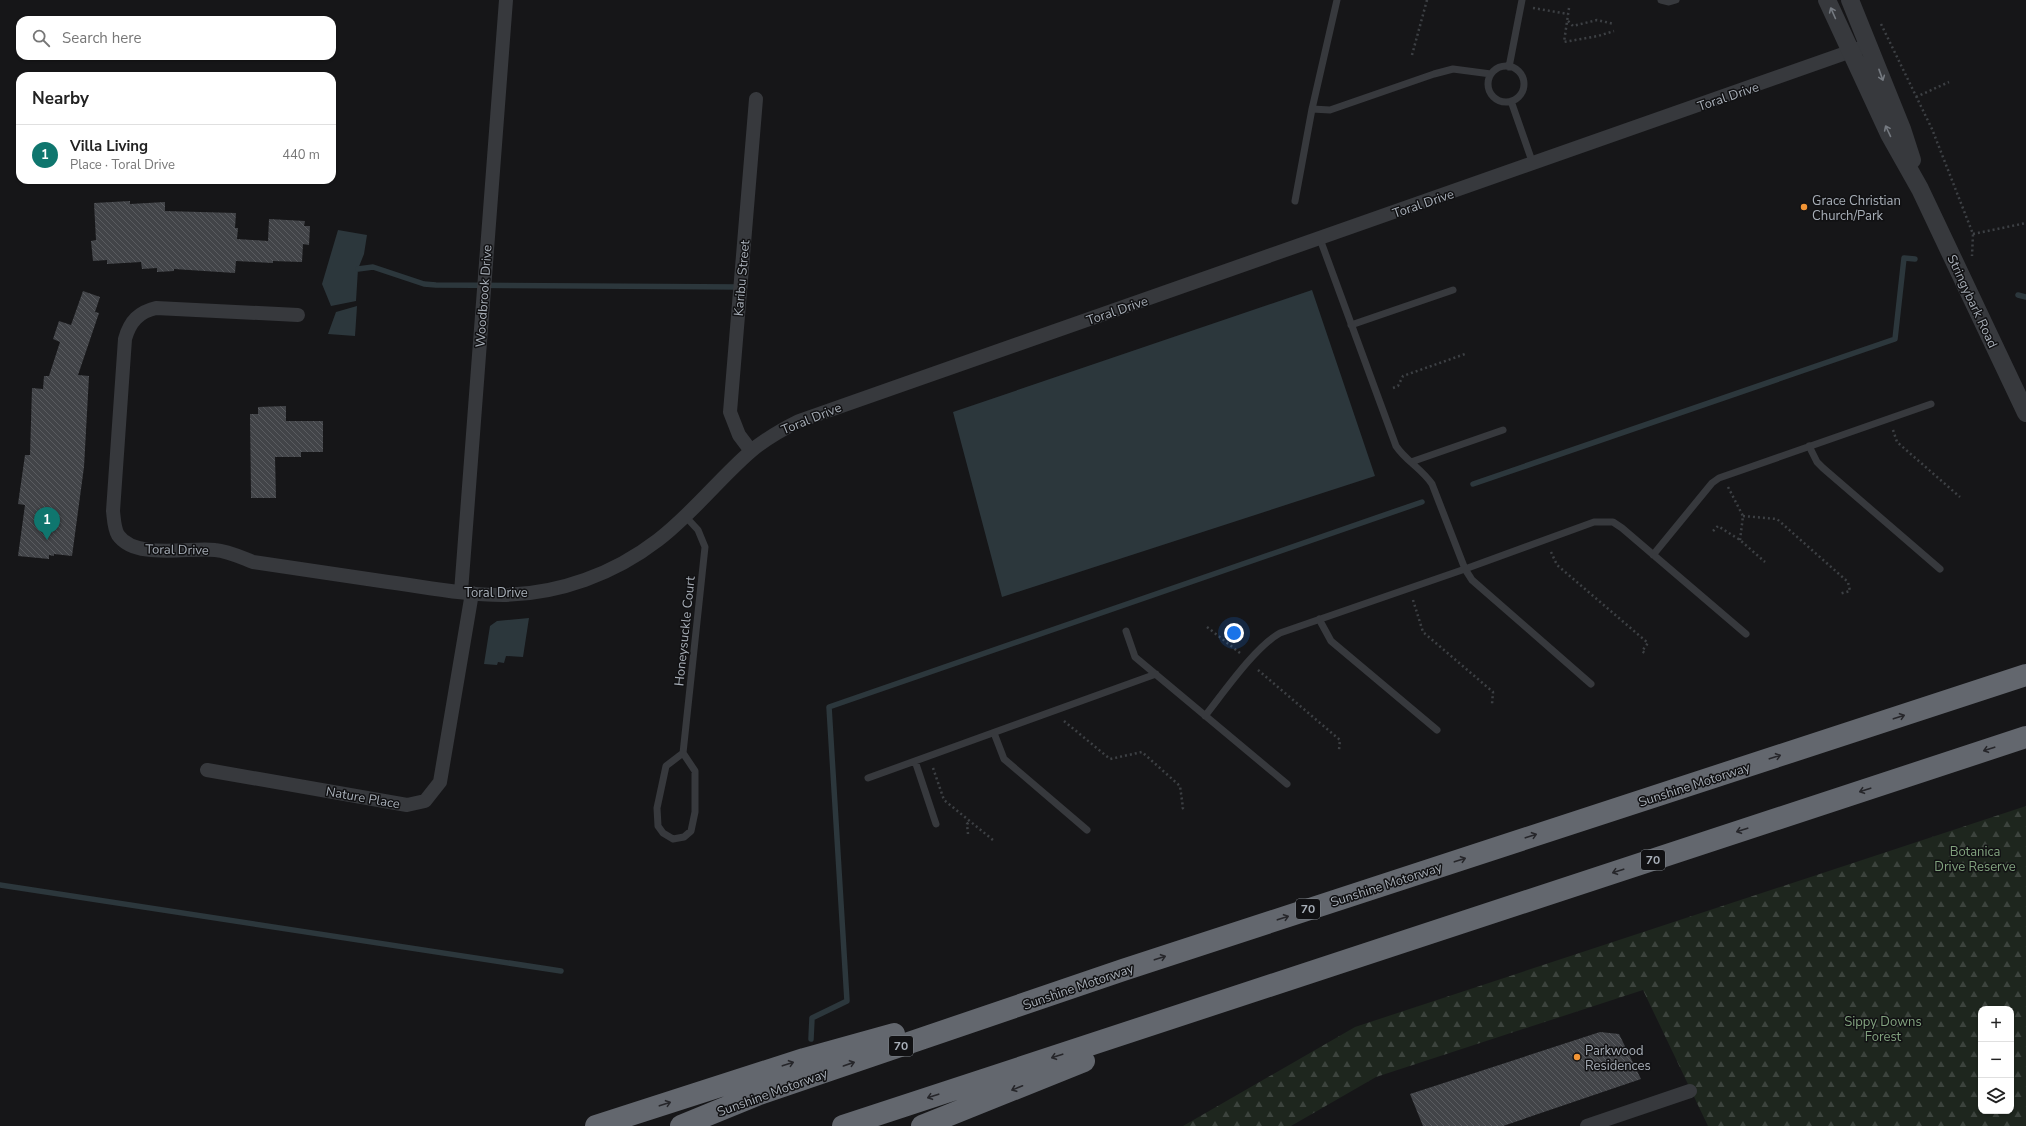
<!DOCTYPE html>
<html lang="en">
<head>
<meta charset="utf-8">
<style>
	:root { --surface:#fff; --page:#f6f6f6; --text:#222; --muted:#767676; --line:#e0e0e0; --accent:#0f766e }
	body { margin:0; font-family:"Nunito Sans",sans-serif; background:var(--page); color:var(--text) }
	.controls { position:absolute; right:12px; bottom:12px; display:grid; overflow:hidden; border-radius:8px; box-shadow:0 1px 3px #0004 }
	.controls button { width:36px; height:36px; display:grid; place-items:center; padding:0; border:0; border-bottom:1px solid var(--line); background:var(--surface); color:var(--text); font:20px sans-serif }
	.you { position:absolute; left:1234px; top:633px; width:14px; height:14px; margin:-10px; border:3px solid #fff; border-radius:50%; background:#1a73e8; box-shadow:0 0 0 6px #1a73e833 }
	.badge { display:grid; place-items:center; width:26px; height:26px; border-radius:50%; background:var(--accent); color:#fff; font-size:13px; font-weight:700 }
	.pin { position:absolute; translate:-50% -33px; filter:drop-shadow(0 1px 2px #0008) }
	.pin::after { content:''; position:absolute; top:21px; width:14px; height:12px; background:inherit; clip-path:polygon(0 0,100% 0,50% 100%) }
	.list { margin:0; padding:0; list-style:none }
	h2 { display:flex; justify-content:space-between; align-items:center; height:52px; margin:0; padding:0 16px; font-size:17px }
	h2 small { font-size:13px; font-weight:400; color:var(--muted) }
	.list li { display:grid; grid-template-columns:26px 1fr auto; gap:12px; align-items:center; box-sizing:border-box; height:60px; padding:0 16px; border-top:1px solid var(--line) }
	.list b { display:block; font-size:15px; white-space:nowrap }
	.list p { margin:0; font-size:13px; white-space:nowrap; color:var(--muted) }
	.list em { font-size:13px; font-style:normal; color:var(--muted) }
	.icon { flex:none; width:22px; height:22px; fill:none; stroke:currentColor; stroke-width:2; stroke-linecap:round; stroke-linejoin:round }
	.map { position:relative; flex:none; width:2026px; height:1126px; overflow:hidden }
	.search { position:absolute; background:var(--surface); box-shadow:0 1px 3px #0004; left:16px; top:16px; width:320px; height:44px; display:flex; align-items:center; gap:10px; box-sizing:border-box; padding:0 14px; border-radius:12px; color:var(--muted); font-size:15px }
	.panel { position:absolute; background:var(--surface); box-shadow:0 1px 3px #0004; left:16px; top:72px; width:320px; height:112px; border-radius:12px }
	.map>svg:first-child { display:block }
	.forest { fill:url(#forest-firs); fill-rule:evenodd }
	.water { fill:#2c373c }
	.lines { fill:none; stroke-linecap:round; stroke-linejoin:round }
	.stream { stroke:#2c373c; stroke-width:5.5 }
	.building { fill:url(#building-back-hatch) }
	.path { stroke:#3d4044; stroke-width:2.5; stroke-dasharray:2 3; stroke-linecap:butt }
	.service { stroke:#37393d; stroke-width:7 }
	.minor { stroke:#37393d; stroke-width:14 }
	.tertiary { stroke:#37393d; stroke-width:18 }
	.motorway { stroke:#63676e; stroke-width:22 }
	.oneway { stroke:#757a81 }
	.oneway2 { stroke:#26262a }
	.poi-dot { fill:#f19435; stroke:#111113; stroke-width:1.5 }
	.labels { text-anchor:middle; stroke-width:3; stroke-linejoin:round; paint-order:stroke }
	.shield { fill:#111113; stroke:#7b8086; stroke-width:1 }
	.shield-label { font-size:12px; font-weight:bold; fill:#a8afb8 }
	.street-label { font-size:13px; fill:#a8afb8; stroke:#111113 }
	.poi-label { font-size:13px; fill:#a8afb8; stroke:#111113; text-anchor:start }
	.park-label { font-size:13px; fill:#82a37f; stroke:#111113 }
</style>
</head>
<body>
<div class="map">
<svg width="2026" height="1126" viewBox="0 0 2026 1126">
	<defs>
		<pattern id="forest-firs" width="22" height="20" patternUnits="userSpaceOnUse"><rect width="22" height="20" fill="#1e261e"/><path d="M5 1l3.5 6h-7zM16 11l3.5 6h-7z" fill="#3c433d"/></pattern>
		<pattern id="building-back-hatch" width="6" height="6" patternUnits="userSpaceOnUse"><rect width="6" height="6" fill="#424448"/><path d="M-1 5l2 2M0 0l6 6M5-1l2 2" fill="none" stroke="#5a5c60"/></pattern>
	</defs>
	<rect width="100%" height="100%" fill="#161618"/>
	<!-- forest -->
	<path class="forest" d="M2026,806V1126H1708L1643,990L1376,1077L1291,1126H1183L1355,1027ZM1981,1009H2011V1111H1981Z"/>
	<!-- water -->
	<path class="water" d="M338,230L367,235L364,254L358,269L356,301L331,306L322,284Z
		M1312,290L1375,476L1002,597L953,412Z
		M357,306L355,336L328,334L336,312Z
		M529,618L523,657L506,656L504,663L498,662L497,665L484,664L490,626L497,621Z"/>
	<g class="lines">
		<!-- stream -->
		<path class="stream" d="M358,269L373,267L424,284L436,285L740,287
			M2018,295L2026,297
			M1473,484L1895,339L1904,258L1915,259
			M0,885L561,971
			M811,1039L812,1018L847,1001L829,707L1422,502"/>
	</g>
	<!-- building -->
	<path class="building" d="M130,201V204L165,202V211L236,213L235,228H238L237,239L268,241L269,219L305,221L304,226H310L309,245L303,244L302,262L273,261V263L236,261L235,273L174,269V271L157,272V268L142,269L141,262L107,264V260L93,261L91,241L96,240L94,203Z
		M83,291L100,297L95,312L99,313L78,375L89,376L84,467L72,556L54,554V556L49,555V559L18,556L25,505L18,504L25,455H30L32,388L43,389L44,376H49L60,342L53,339L59,321L71,325Z
		M286,406V421H323V452H301V457H275L276,498H251L250,414H258V407Z
		M1600,1032L1619,1034L1641,1079L1503,1126H1423L1410,1094Z"/>
	<g class="lines">
		<!-- path -->
		<path class="path" d="M1533,8L1568,14
			M1569,8L1564,42L1598,36L1614,31
			M1568,21L1573,26L1597,20L1614,24
			M1881,24L1932,129L1973,234L1972,256
			M1412,55L1427,0
			M1916,97L1949,82
			M1973,234L2026,223
			M1393,388L1398,386L1403,376L1465,354
			M1893,430L1897,442L1960,497
			M1728,487L1743,516L1740,540
			M1743,516L1777,519L1848,582L1850,591L1839,594
			M1713,531L1718,526L1740,540L1765,562
			M1551,552L1557,565L1648,643L1642,651L1646,654
			M1413,600L1423,632L1493,692L1492,704
			M1207,627L1240,653
			M1258,670L1340,740L1339,750
			M1064,721L1110,759L1142,752L1180,786L1183,808L1180,810
			M933,768L944,800L993,840
			M968,834L967,824L970,821"/>
		<!-- service -->
		<path class="service" d="M1661,0L1669,2L1676,0
			M1488 84a18 18 0 1 1 36 0a18 18 0 1 1-36 0Z
			M1509,67L1522,0
			M1511,101L1533,164
			M1312,109L1330,110L1434,74L1453,69L1491,74
			M1295,201L1312,109L1337,0
			M1320,239L1396,446C1406,461 1422,469 1432,484L1465,569L1472,580L1591,684
			M1351,325L1453,290
			M1809,446L1817,462L1823,468L1940,569
			M1411,462L1503,430
			M1653,555L1712,483L1719,478L1931,404
			M1319,619L1331,641L1437,730
			M1126,631L1135,657L1287,784
			M1205,716C1224,692 1255,647 1280,633L1465,569L1594,522H1613L1622,528L1746,634
			M994,733L1004,759L1087,830
			M683,753L705,547L698,530L686,517
			M683,753L695,771V812L691,831L684,837L673,839L663,833L658,826L657,808L666,766Z
			M915,761L936,824
			M868,778L1156,674"/>
		<!-- minor -->
		<path class="minor" d="M298,315L156,308C139,312 130,321 125,339L113,511C114,519 114,528 118,535C135,560 189,547 215,550C228,551 240,557 253,562C298,569 343,575 388,582C426,587 464,595 503,595C559,594 614,574 658,540C692,514 718,480 750,452C765,439 781,430 799,421L1860,48
			M751,451L739,435L730,412L756,99
			M461,592L506,0
			M207,770L407,805L425,801L440,782L472,593
			M1587,1126L1690,1091"/>
		<!-- tertiary -->
		<path class="tertiary" d="M1827,0L1889,134L1920,189L2026,413
			M1850,0L1902,129L1912,160"/>
		<!-- motorway -->
		<path class="motorway" d="M596,1126L804,1059L894,1034
			M681,1126L759,1094L1123,970L2026,675
			M843,1126L2026,737
			M922,1126L1084,1061"/>
	</g>
	<!-- one-way arrows -->
	<defs><path id="oneway-shaft" d="M-6 0H5M1.5-3L5.5 0L1.5 3" fill="none" stroke-width="1.6" stroke-linecap="round" stroke-linejoin="round"/></defs>
	<g class="oneway">
		<use href="#oneway-shaft" transform="translate(1833 13) rotate(-114)"/>
		<use href="#oneway-shaft" transform="translate(1881 75) rotate(70)"/>
		<use href="#oneway-shaft" transform="translate(1888 131) rotate(-115)"/>
	</g>
	<g class="oneway2">
		<use href="#oneway-shaft" transform="translate(1899 717) rotate(-18)"/>
		<use href="#oneway-shaft" transform="translate(1989 749) rotate(162)"/>
		<use href="#oneway-shaft" transform="translate(1775 757) rotate(-18)"/>
		<use href="#oneway-shaft" transform="translate(1865 790) rotate(162)"/>
		<use href="#oneway-shaft" transform="translate(1742 830) rotate(162)"/>
		<use href="#oneway-shaft" transform="translate(1531 836) rotate(-18)"/>
		<use href="#oneway-shaft" transform="translate(1460 860) rotate(-18)"/>
		<use href="#oneway-shaft" transform="translate(1618 871) rotate(162)"/>
		<use href="#oneway-shaft" transform="translate(1283 918) rotate(-18)"/>
		<use href="#oneway-shaft" transform="translate(1160 958) rotate(-18)"/>
		<use href="#oneway-shaft" transform="translate(1057 1056) rotate(162)"/>
		<use href="#oneway-shaft" transform="translate(788 1064) rotate(-18)"/>
		<use href="#oneway-shaft" transform="translate(849 1064) rotate(-19)"/>
		<use href="#oneway-shaft" transform="translate(1017 1088) rotate(158)"/>
		<use href="#oneway-shaft" transform="translate(933 1096) rotate(162)"/>
		<use href="#oneway-shaft" transform="translate(665 1104) rotate(-18)"/>
	</g>
	<!-- markers -->
	<g class="poi-dot">
		<circle cx="1804" cy="207" r="4"/>
		<circle cx="1577" cy="1057" r="4"/>
	</g>
	<g class="labels">
		<!-- shield labels -->
		<g class="shield">
			<rect x="1641" y="850" width="24" height="20" rx="3"/>
			<rect x="1296" y="899" width="24" height="20" rx="3"/>
			<rect x="889" y="1036" width="24" height="20" rx="3"/>
		</g>
		<g class="shield-label">
			<text x="1653" y="864">70</text>
			<text x="1308" y="913">70</text>
			<text x="901" y="1050">70</text>
		</g>
		<!-- street labels -->
		<g class="street-label">
			<text transform="translate(1728 96) rotate(-19)" y="5">Toral Drive</text>
			<text transform="translate(1423 203) rotate(-19)" y="5">Toral Drive</text>
			<text transform="translate(741 278) rotate(-85)" y="5">Karibu Street</text>
			<text transform="translate(483 296) rotate(-86)" y="5">Woodbrook Drive</text>
			<text transform="translate(1973 301) rotate(65)" y="5">Stringybark Road</text>
			<text transform="translate(1117 310) rotate(-19)" y="5">Toral Drive</text>
			<text transform="translate(811 418) rotate(-22)" y="5">Toral Drive</text>
			<text transform="translate(177 549) rotate(1)" y="5">Toral Drive</text>
			<text x="496" y="597">Toral Drive</text>
			<text transform="translate(684 631) rotate(-84)" y="5">Honeysuckle Court</text>
			<text transform="translate(1694 784) rotate(-18)" y="5">Sunshine Motorway</text>
			<text transform="translate(363 797) rotate(10)" y="5">Nature Place</text>
			<text transform="translate(1386 884) rotate(-18)" y="5">Sunshine Motorway</text>
			<text transform="translate(1078 986) rotate(-19)" y="5">Sunshine Motorway</text>
			<text transform="translate(772 1092) rotate(-20)" y="5">Sunshine Motorway</text>
		</g>
		<!-- poi labels -->
		<g class="poi-label">
			<text x="1812" y="205">Grace Christian<tspan x="1812" dy="15">Church/Park</tspan></text>
			<text x="1585" y="1055">Parkwood<tspan x="1585" dy="15">Residences</tspan></text>
		</g>
		<!-- park labels -->
		<g class="park-label">
			<text x="1975" y="856">Botanica<tspan x="1975" dy="15">Drive Reserve</tspan></text>
			<text x="1883" y="1026">Sippy Downs<tspan x="1883" dy="15">Forest</tspan></text>
		</g>
	</g>
</svg>
<div class="controls">
<button>+</button>
<button>−</button>
<button><svg class="icon" aria-label="layers" viewBox="0 0 24 24"><path d="M12 4l9 5-9 5-9-5zM3 14l9 5 9-5"/></svg></button>
</div>
<div class="you"></div>
<div class="pin badge" style="left:47px;top:540px">1</div>
<div class="search"><svg class="icon" aria-label="search" viewBox="0 0 24 24"><circle cx="10" cy="10" r="6"/><path d="M15 15l6 6"/></svg>Search here</div>
<section class="panel">
<h2>Nearby<small></small></h2>
<ul class="list">
<li><span class="badge">1</span><div><b>Villa Living</b><p>Place · Toral Drive</p></div><em>440 m</em></li>
</ul>
</section>
</div>
</body>
</html>
